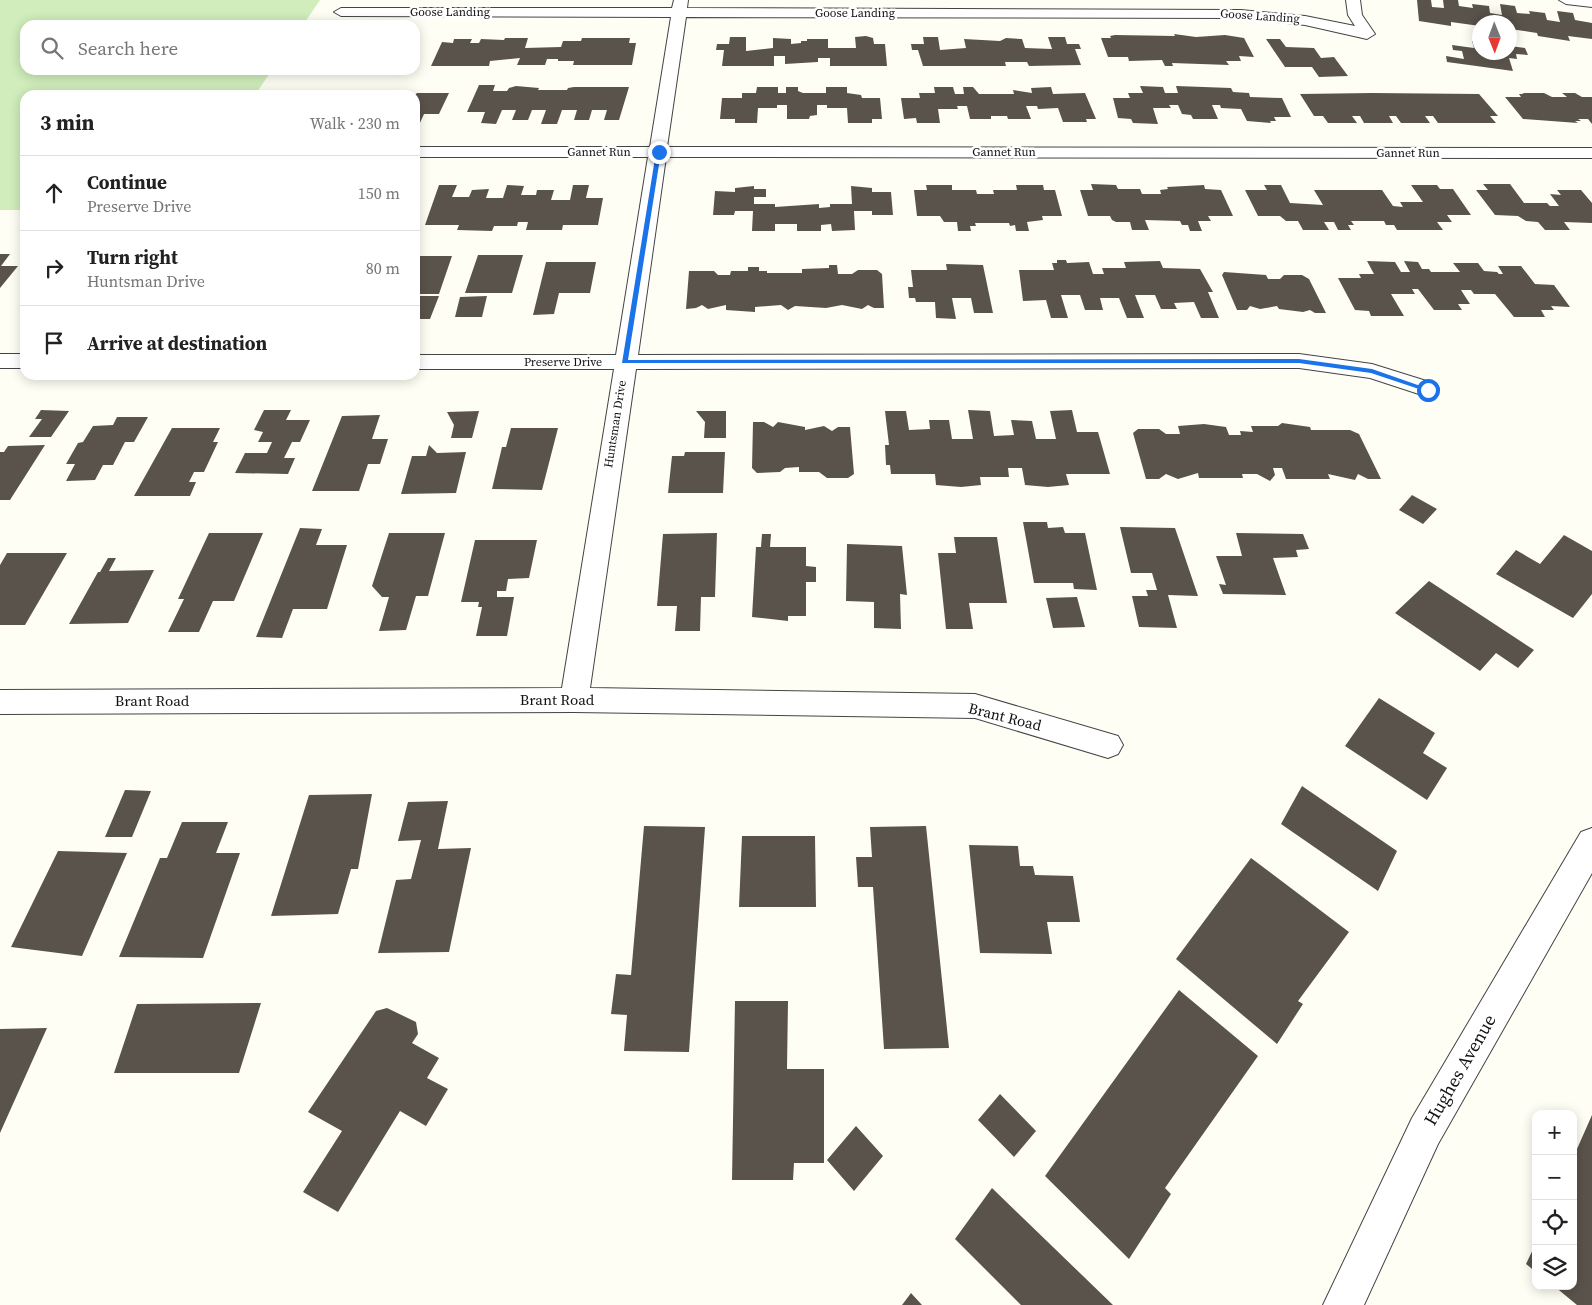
<!DOCTYPE html>
<html lang="en">
<head>
<meta charset="utf-8">
<style>
	:root { --surface:#fff; --page:#f6f6f6; --text:#222; --muted:#767676; --line:#e0e0e0 }
	body { margin:0; font-family:"Source Serif 4",serif; background:var(--page); color:var(--text) }
	.controls { position:absolute; right:15px; bottom:15px; display:grid; overflow:hidden; border-radius:10px; box-shadow:0 2px 12px #0003 }
	.controls button { width:45px; height:45px; display:grid; place-items:center; padding:0; border:0; border-bottom:1px solid var(--line); background:var(--surface); color:var(--text); font:25px sans-serif }
	.compass { position:absolute; left:1472px; top:15px; width:45px; height:45px; border-radius:50%; background:var(--surface); box-shadow:0 2px 12px #0003; rotate:179deg }
	.stop { position:absolute; width:15px; height:15px; margin:-11px; border:4px solid #1a73e8; border-radius:50%; background:#fff }
	.stop.end { background:#1a73e8; border-color:#fff; box-shadow:0 1px 5px #0008 }
	.list { margin:0; padding:0; list-style:none }
	h2 { display:flex; justify-content:space-between; align-items:center; height:65px; margin:0; padding:0 20px; font-size:21px }
	h2 small { font-size:16px; font-weight:400; color:var(--muted) }
	.list li { display:grid; grid-template-columns:32px 1fr auto; gap:15px; align-items:center; box-sizing:border-box; height:75px; padding:0 20px; border-top:1px solid var(--line) }
	.list b { display:block; font-size:19px; white-space:nowrap }
	.list p { margin:0; font-size:16px; white-space:nowrap; color:var(--muted) }
	.list em { font-size:16px; font-style:normal; color:var(--muted) }
	.icon { flex:none; width:28px; height:28px; fill:none; stroke:currentColor; stroke-width:2; stroke-linecap:round; stroke-linejoin:round }
	.map { position:relative; flex:none; width:1592px; height:1305px; overflow:hidden }
	.search { position:absolute; background:var(--surface); box-shadow:0 2px 12px #0003; left:20px; top:20px; width:400px; height:55px; display:flex; align-items:center; gap:12px; box-sizing:border-box; padding:0 18px; border-radius:15px; color:var(--muted); font-size:19px }
	.panel { position:absolute; background:var(--surface); box-shadow:0 2px 12px #0003; left:20px; top:90px; width:400px; height:290px; border-radius:15px }
	.map>svg:first-child { display:block }
	.green { fill:#d0edbb }
	.building { fill:#5a534c }
	.lines { fill:none; stroke-linecap:round; stroke-linejoin:round }
	.minor-casing { stroke:#444; stroke-width:2 }
	.minor { fill:#fff; fill-rule:evenodd }
	.route { fill:#1a73e8 }
	.labels { text-anchor:middle; stroke-width:5; stroke-linejoin:round; paint-order:stroke }
	.far-street-label { font-size:12px; fill:#111; stroke:#fff }
	.street-label { font-size:15px; fill:#111; stroke:#fff }
	.near-street-label { font-size:18px; fill:#111; stroke:#fff }
</style>
</head>
<body>
<div class="map">
<svg width="1592" height="1305" viewBox="0 0 1592 1305">
	<rect width="100%" height="100%" fill="#fffef5"/>
	<!-- green -->
	<path class="green" d="M0,0H320L303,25H25V70H272L255,95H25V210H0Z"/>
	<!-- building -->
	<path class="building" d="M1417,0H1431L1432,7L1444,8L1443,0H1458L1459,6L1473,8L1472,4L1489,6L1490,13L1502,15L1500,4L1515,6L1517,13L1530,14L1529,11L1545,13L1547,20L1560,22L1557,11L1573,13L1575,20L1592,23V39L1568,36L1570,41L1538,36L1537,33L1510,29V22H1480V26L1451,22V26L1419,21Z
		M1174,34L1196,37L1225,35L1244,38L1254,57L1239,56L1241,61H1226L1229,65L1172,63L1173,66H1165L1162,60L1129,61L1128,57H1108L1101,38H1111L1110,36L1115,35L1175,36Z
		M866,36L873,38L874,44H885L887,66H830V58H818V62L785,64V56H774V66H722L724,50H716L717,44H729L730,37H746V51L773,48V38L791,39V44L801,43V41H807V39H828V48H856L855,37Z
		M923,37H938L940,50L966,48L964,39L1000,41L1006,38L1022,39L1025,48L1052,49L1048,37H1065L1067,44H1079L1081,49H1075L1081,65L1029,66L1027,62H1005L1006,66H923L918,50H912L911,44H924Z
		M505,38H528L525,48L561,47L563,41H581L582,38H630L629,43H636L632,65H573L574,61H558V59H547L545,65H517L520,58L490,61L489,66H431L442,42L453,43L454,39H472L470,43H479L481,39L504,40Z
		M1266,39H1280L1286,47L1314,48L1321,58L1334,57L1348,76L1319,77L1312,67H1285Z
		M1472,41L1480,42V52H1510V46L1525,48L1528,55L1516,54L1517,59L1509,58L1513,71L1447,62L1446,56L1464,59L1462,51L1453,50L1452,45L1474,48Z
		M479,85H495L493,91H507L509,88L516,86L539,88L538,90H567L568,88L574,87H629L619,120H604L607,110H592L589,120H574L577,110H562L557,124H541L546,110H532L528,120H512L516,110H502L496,124L481,123L485,112H467Z
		M1140,86L1163,87L1165,93H1178L1176,86L1231,88L1233,92L1249,93L1250,97L1282,98L1291,117H1274L1276,121H1270L1271,123L1247,121L1241,109L1221,108L1220,105H1212L1218,119H1193L1191,115L1182,114L1178,105H1169L1171,108H1153L1158,124L1133,123L1131,119L1118,118L1113,98H1130L1128,93H1143Z
		M757,87H778V93H786V87H798V91L803,93H826V87H847V93L861,95L862,98H880L882,119H872V123H848L847,108H827V105H817V115L810,116L809,119H787V105H777V108H758L757,123H735V119H720L722,98H742V93H756Z
		M934,87H953L955,94H964L963,87H973L979,94H1014L1013,90L1032,93L1031,88L1051,87L1053,94L1085,93L1096,119H1086L1087,122H1063L1058,108L1038,109L1037,106H1026L1031,119H1008L1007,116H991V119H970L967,106H957L958,109H938L940,123H917L916,118L904,119L901,98H920L919,93H935Z
		M359,92H409L407,95H357Z
		M417,93H449L439,114H424L419,125H415V95Z
		M1372,93L1479,94L1498,116H1490L1496,123H1438L1433,116H1425L1430,123H1401L1396,116H1389L1393,123H1364L1360,116H1352L1357,123H1328L1323,116H1314L1300,94Z
		M1522,93H1544L1552,97H1567L1562,93H1575L1582,97H1592V124L1588,119H1578L1581,121H1575L1578,123L1523,119L1505,97H1521L1519,94H1524Z
		M1091,184L1116,185L1118,189H1140L1142,194H1161L1160,190L1168,189L1167,187L1204,185L1205,189L1221,190L1233,216H1208L1211,221H1198L1202,231H1190L1188,225H1182L1180,221L1145,220L1149,230H1132L1130,222H1116L1112,220L1110,216H1088L1080,190H1093Z
		M1483,184H1510L1524,203H1547L1550,206H1559L1550,194L1561,195L1557,190H1581L1592,203V223L1564,222L1570,230H1545L1538,222L1526,221L1518,216L1495,215L1476,190H1488Z
		M439,185H457L452,197H469L472,190L489,189L486,198H503L507,185L524,186L521,195H536L537,190H554L551,200H570L573,185H589L586,198H603L598,225H563L562,230H526L528,222H518L517,226H494L492,231L457,230L459,225H425Z
		M926,185H952V190H976L977,194H994L993,190H1017L1016,185H1043L1044,190H1055L1062,216H1042L1043,220L1027,222L1029,231H1016L1015,225L1010,226L1009,223H975L976,226H970L971,231H958L957,222H944L940,216H917L914,190H927Z
		M1264,185H1281L1290,203L1323,205L1314,190H1382L1393,206L1403,207L1400,202H1423L1411,185H1437L1440,189H1453L1471,215H1447L1452,222H1437L1443,230H1397L1394,225H1386L1384,221H1351L1354,225H1348L1351,230H1338L1334,222H1324L1329,230H1303L1298,221H1286L1280,216H1258L1245,190H1267Z
		M754,186V189H766V197H754V204H775V207L819,204V208L830,207V204H852L851,186L872,188V192H891L893,215H872V211H854L855,230L832,231L831,224L821,225V231H797V224H775V231H752L753,211H735L734,215H713L715,191L735,192V188Z
		M0,254H10L1,266H18L0,288Z
		M478,255H523L512,293H465Z
		M415,256H452L439,294H415Z
		M1057,260H1066L1067,263L1089,262L1093,274H1104L1102,268H1126L1124,262L1160,261L1163,268L1200,269L1213,292H1208L1219,318H1201L1194,302L1174,303L1177,309H1161L1155,295H1135L1144,318H1127L1119,298H1100L1103,310H1085L1080,295H1061L1068,318H1051L1046,300L1023,301L1019,270H1054L1052,263H1057Z
		M1367,261L1395,262L1401,272H1410L1404,261L1418,262L1422,269H1429L1431,272H1460L1453,263H1478L1484,271L1497,272L1499,274H1503L1498,266H1521L1535,284L1554,285L1570,307L1551,306L1554,310H1541L1545,317H1514L1495,294H1474L1471,290H1461L1470,304H1458L1462,310H1434L1418,289H1412L1415,294H1391L1404,316H1371L1369,311L1355,310L1338,278H1361L1359,274H1374Z
		M546,262H596L590,293H559L554,314L533,315Z
		M946,264L983,265L993,313H974L971,298H952L956,319L936,318L935,302H916L915,298H909L908,287H913L911,270H947Z
		M829,265H837L838,274H852L858,270H877L882,274L884,308H874L868,305L862,309L842,305L826,308L795,306L788,310L781,305L755,307V312L726,310V305L708,309L702,305L696,308L686,309L689,271H714L718,275H730L731,271H748V267H759V271H767V273H802V269L829,268Z
		M1224,272L1266,275L1268,279H1280L1284,275H1302L1309,279L1326,313H1315L1310,310L1303,312L1279,309L1277,306L1260,309L1250,306L1247,310H1237L1222,275Z
		M417,296H439L430,319H415Z
		M487,296L482,317H455L460,297Z
		M41,410L69,411L51,437H29L42,419H35Z
		M264,410H291L286,420H310L300,442H292L284,458H295L288,474L235,473L245,453H267L272,442H258L263,432L254,430Z
		M968,410L990,411L994,436L1014,435L1011,420L1032,421L1036,439H1056L1050,411L1072,410L1077,432H1098L1110,474H1066L1069,485L1048,487L1025,485L1022,468H1008L1009,477H980L981,485L961,487L936,485L935,474H891L890,465H886L885,445H889L885,411H906L909,430L930,429L929,420H949L952,439H973Z
		M479,411L472,438H451L454,425L447,412Z
		M696,411H726V438H704L705,422Z
		M380,415L372,439H388L380,464H368L359,491H312L342,416Z
		M117,417H148L134,442H125L113,465H103L95,480L66,481L75,464H66L78,443L83,442L93,426L113,425Z
		M753,422H764L773,427L778,422L805,427V430L824,426L832,431L838,427H850L854,474L848,478H827L819,472H799V467L785,468L780,472L757,473L752,468Z
		M1282,423L1310,427L1311,430H1350L1359,434L1381,479H1368L1358,474L1355,480L1328,474L1330,479H1286L1282,468H1273L1275,475L1270,481L1257,474H1242L1243,478H1199L1198,473L1178,479L1166,474L1159,479H1146L1133,433L1138,429H1159L1166,434H1180L1178,426L1204,424L1226,427L1229,435H1241L1240,431L1253,432L1251,426H1278Z
		M172,428H220L213,442H218L204,472H194L189,482H196L190,496H134Z
		M511,428H558L542,490L492,489L502,447H506Z
		M45,445L10,500H0V452H4L8,446Z
		M429,445L437,453L466,452L456,493L401,494L412,456H426Z
		M685,452H725L723,493H668L672,456H684Z
		M1412,495L1437,509L1423,524L1399,510Z
		M1023,522H1047L1048,528L1063,527L1065,533H1085L1097,590L1074,589L1073,583H1034Z
		M1120,527L1175,528L1198,596L1168,595L1177,628L1139,627L1132,596H1148L1146,590H1157L1152,573H1131Z
		M300,528L322,529L316,545H347L327,609H293L282,638L256,637Z
		M209,533H263L234,601H213L199,632H168L184,599H178Z
		M389,533H445L428,596H416L406,630L379,631L389,597H382L372,586Z
		M717,533L715,597H701L700,631H675L677,606H657L663,534Z
		M1236,533L1303,534L1309,549L1296,550L1298,557L1273,558L1286,595L1223,594L1219,584L1226,585L1216,556H1242Z
		M762,534H771L770,547H806V566L816,567V582H806V616H788V621L752,617L756,547H761Z
		M1564,535L1592,551V594L1573,618L1496,574L1516,550L1540,564Z
		M954,537H997L1007,603H969L973,629H946L938,553H956Z
		M475,540H537L529,578L508,579L506,591H497V597H514L507,636H476L482,607H478L479,602H461Z
		M847,544L902,546L907,595L900,594L901,629L874,628V602L846,601Z
		M7,553H67L25,625H0V565Z
		M108,558H116L109,571L154,570L128,623L69,624L98,572H100Z
		M1429,581L1534,650L1518,668L1496,653L1480,671L1395,613Z
		M1077,597L1085,627L1053,628L1046,598Z
		M1379,698L1435,733L1423,753L1447,768L1427,800L1345,746Z
		M1302,786L1397,851L1378,891L1281,824Z
		M125,790L151,791L132,837H105Z
		M372,794L358,869H351L338,914L271,916L309,795Z
		M448,801L438,849L471,848L449,952L378,953L396,880L411,879L421,840L398,841L408,802Z
		M182,822H228L216,853H240L203,958L119,957L160,858H167Z
		M644,826L705,827L689,1052L624,1051L627,1015L611,1014L616,974L631,975Z
		M926,826L949,1048L884,1049L873,887H858L856,857H872L870,827Z
		M742,836H815L816,907H739Z
		M969,845L1018,846L1020,866H1033L1035,875L1073,876L1080,922H1047L1052,954L980,953Z
		M58,851L127,853L82,956L11,947Z
		M1251,858L1349,932L1298,1001L1303,1004L1277,1044L1176,959Z
		M1179,990L1258,1056L1165,1188L1171,1194L1129,1259L1045,1176Z
		M735,1001H788L787,1069H824V1163H794L793,1180H732Z
		M261,1003L239,1073H114L137,1004Z
		M387,1008L416,1022L418,1034L412,1043L439,1058L427,1078L448,1089L426,1126L400,1111L338,1212L303,1192L342,1131L308,1112L376,1011Z
		M47,1028L0,1133V1029Z
		M1000,1094L1036,1131L1014,1157L978,1120Z
		M1592,1115V1305H1577L1554,1286H1573V1158Z
		M856,1126L883,1156L854,1191L827,1160Z
		M992,1188L1113,1305H1021L955,1239Z
		M1536,1243V1272L1526,1264Z
		M911,1293L922,1305H902Z"/>
	<g class="lines">
		<!-- minor casing -->
		<g class="minor-casing">
			<path id="minor" d="M674,0H688L687,8L1241,10L1305,16L1355,26L1348,15L1346,0H1360L1362,15L1375,34L1367,39L1305,25L1241,18L686,17L667,147L1592,148V158L666,157L638,355L1299,354L1372,364L1436,384L1439,389L1436,394L1428,397L1370,378L1299,368L636,369L590,688L975,694L1118,736L1123,745L1118,754L1108,758L975,718L574,712L0,714V690L562,688L614,369H415V355H616L648,157H415V147H650L671,17L341,16L334,12L341,8H672Z
				M1559,0H1592V7L1566,4Z
				M0,354H25V368H0Z
				M1592,828V873L1438,1144L1364,1305H1323L1412,1118L1581,832Z"/>
		</g>
		<!-- minor -->
		<use href="#minor" class="minor"/>
	</g>
	<!-- route -->
	<path class="route" d="M659,151L661,152L628,360L1299,359L1372,369L1432,390L1428,392L1371,373L1299,363H622L656,152Z"/>
	<g class="labels">
		<!-- far-street labels -->
		<g class="far-street-label">
			<text x="450" y="16">Goose Landing</text>
			<text x="855" y="17">Goose Landing</text>
			<text transform="translate(1260 16) rotate(4)" y="4">Goose Landing</text>
			<text x="599" y="156">Gannet Run</text>
			<text x="1004" y="156">Gannet Run</text>
			<text x="1408" y="157">Gannet Run</text>
			<text x="563" y="366">Preserve Drive</text>
			<text transform="translate(615 424) rotate(-81)" y="4">Huntsman Drive</text>
		</g>
		<!-- street labels -->
		<g class="street-label">
			<text x="557" y="705">Brant Road</text>
			<text x="152" y="706">Brant Road</text>
			<text transform="translate(1005 717) rotate(14)" y="5">Brant Road</text>
		</g>
		<!-- near-street labels -->
		<g class="near-street-label">
			<text transform="translate(1460 1070) rotate(-60)" y="6">Hughes Avenue</text>
		</g>
	</g>
</svg>
<div class="controls">
<button>+</button>
<button>−</button>
<button><svg class="icon" aria-label="locate" viewBox="0 0 24 24"><circle cx="12" cy="12" r="6"/><path d="M12 2v4M12 18v4M2 12h4M18 12h4"/></svg></button>
<button><svg class="icon" aria-label="layers" viewBox="0 0 24 24"><path d="M12 4l9 5-9 5-9-5zM3 14l9 5 9-5"/></svg></button>
</div>
<svg class="compass" viewBox="-18 -18 36 36"><path d="M0-13l5 13h-10z" fill="#e53935"/><path d="M0 13l5-13h-10z" fill="#767676"/></svg>
<div class="stop" style="left:1428px;top:390px"></div>
<div class="stop end" style="left:659px;top:152px"></div>
<div class="search"><svg class="icon" aria-label="search" viewBox="0 0 24 24"><circle cx="10" cy="10" r="6"/><path d="M15 15l6 6"/></svg>Search here</div>
<section class="panel">
<h2>3 min<small>Walk · 230 m</small></h2>
<ul class="list">
<li><svg class="icon" aria-label="ahead" viewBox="0 0 24 24"><path d="M12 20V5M6 11l6-6 6 6"/></svg><div><b>Continue</b><p>Preserve Drive</p></div><em>150 m</em></li>
<li><svg class="icon" aria-label="right" viewBox="0 0 24 24"><path d="M7 20v-9h11M14 6l5 5-5 5"/></svg><div><b>Turn right</b><p>Huntsman Drive</p></div><em>80 m</em></li>
<li><svg class="icon" aria-label="arrive" viewBox="0 0 24 24"><path d="M6 21V4h12l-3 4 3 4H6"/></svg><div><b>Arrive at destination</b></div></li>
</ul>
</section>
</div>
</body>
</html>
